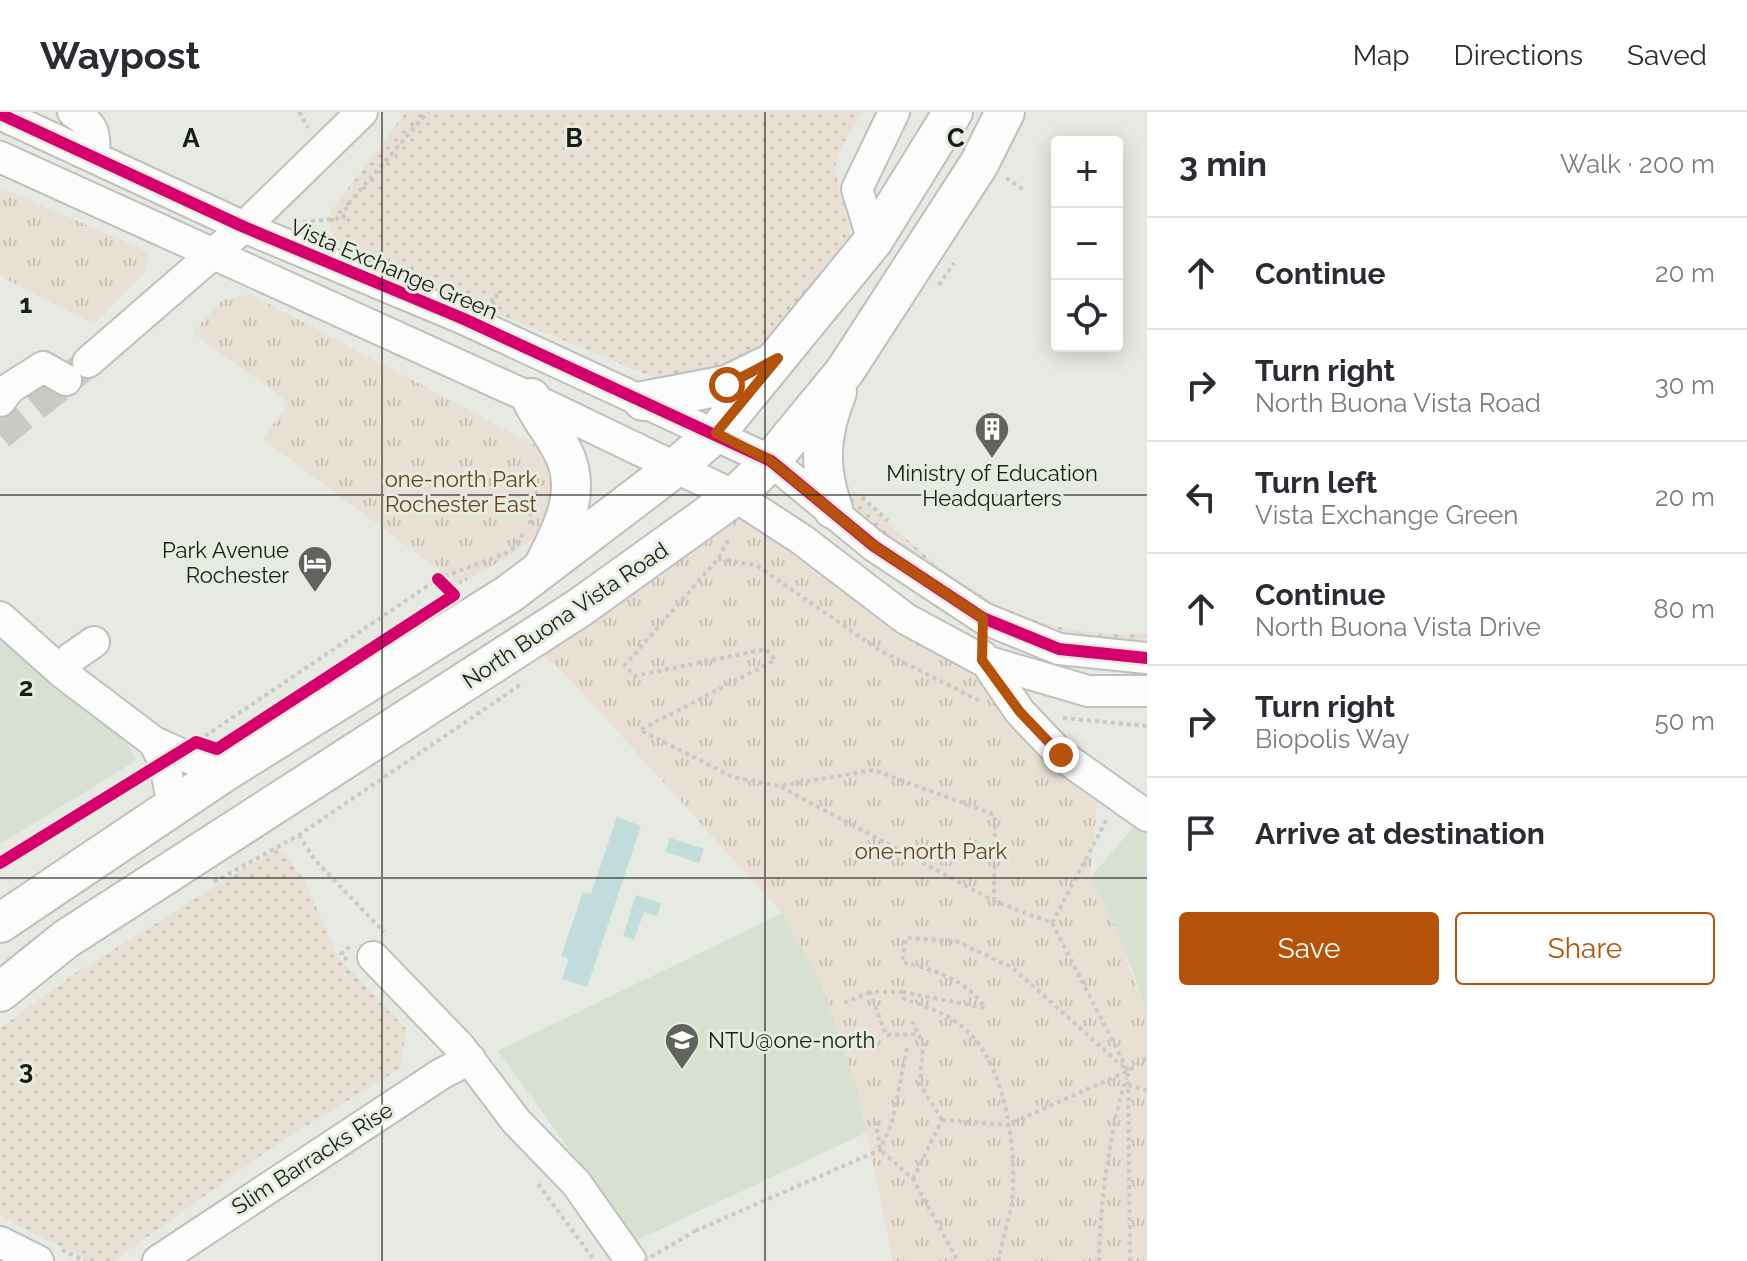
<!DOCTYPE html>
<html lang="en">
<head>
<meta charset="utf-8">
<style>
	:root { --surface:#fff; --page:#f2f2f3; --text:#2b2b33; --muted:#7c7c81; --line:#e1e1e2; --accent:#b45309 }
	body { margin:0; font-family:Raleway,sans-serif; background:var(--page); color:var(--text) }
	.controls { position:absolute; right:24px; top:24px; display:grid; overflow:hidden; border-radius:8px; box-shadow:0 4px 20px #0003 }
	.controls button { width:72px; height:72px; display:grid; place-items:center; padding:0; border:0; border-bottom:2px solid var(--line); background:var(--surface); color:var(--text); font:40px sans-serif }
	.stop { position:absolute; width:24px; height:24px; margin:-18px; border:6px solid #b45309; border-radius:50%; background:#fff }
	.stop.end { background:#b45309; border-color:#fff; box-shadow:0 2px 8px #0008 }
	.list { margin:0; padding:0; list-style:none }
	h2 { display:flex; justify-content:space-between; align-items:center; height:104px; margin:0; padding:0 32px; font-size:34px }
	h2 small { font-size:26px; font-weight:400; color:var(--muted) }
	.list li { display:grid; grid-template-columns:52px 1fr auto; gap:24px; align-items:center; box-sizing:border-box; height:112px; padding:0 32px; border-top:2px solid var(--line) }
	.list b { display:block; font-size:30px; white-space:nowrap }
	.list p { margin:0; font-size:26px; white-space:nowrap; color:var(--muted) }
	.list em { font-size:26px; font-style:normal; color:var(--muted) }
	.actions { display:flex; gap:16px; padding:24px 32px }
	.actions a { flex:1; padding:18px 0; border:2px solid var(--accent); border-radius:8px; text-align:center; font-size:28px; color:var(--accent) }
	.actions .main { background:var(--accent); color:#fff }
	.icon { flex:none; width:44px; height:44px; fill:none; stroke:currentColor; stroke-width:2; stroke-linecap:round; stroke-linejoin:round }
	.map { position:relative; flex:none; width:1147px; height:1149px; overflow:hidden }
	header { display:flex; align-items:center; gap:48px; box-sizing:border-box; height:112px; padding:0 40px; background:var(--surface); border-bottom:2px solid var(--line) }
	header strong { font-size:38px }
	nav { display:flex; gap:44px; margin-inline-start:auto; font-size:28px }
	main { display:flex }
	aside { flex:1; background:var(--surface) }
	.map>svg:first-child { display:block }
	.built { fill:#d8e0d2 }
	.grass { fill:url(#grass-dots) }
	.park { fill:url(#park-tufts) }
	.water { fill:#c1dedd }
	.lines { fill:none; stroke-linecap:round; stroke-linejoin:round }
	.minor-tunnel { stroke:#c7cbc4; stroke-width:30; stroke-dasharray:30 15; stroke-linecap:butt }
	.minor-casing { stroke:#bec1bb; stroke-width:34 }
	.major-casing { stroke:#bec1bb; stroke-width:42 }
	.path { stroke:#c9cac7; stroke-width:4; stroke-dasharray:4 4; stroke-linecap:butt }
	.minor { stroke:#fbfcfb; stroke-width:30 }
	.major { stroke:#fbfcfb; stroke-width:38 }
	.path-bridge { stroke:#c9cac7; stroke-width:4; stroke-dasharray:4 4; stroke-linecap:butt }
	.cycleway-casing { stroke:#e6ede0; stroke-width:17 }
	.cycleway { stroke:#d6006c; stroke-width:12 }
	.route { stroke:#b45309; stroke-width:10 }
	.grid { fill:none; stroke:#191c17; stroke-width:2; stroke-opacity:0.55 }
	.labels { text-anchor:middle; stroke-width:6; stroke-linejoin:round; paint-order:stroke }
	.street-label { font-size:22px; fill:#191c17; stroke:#e6ede0 }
	.poi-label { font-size:22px; fill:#191c17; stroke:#e6ede0 }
	.park-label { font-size:22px; fill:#67421e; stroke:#e6ede0 }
	.grid-label { font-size:26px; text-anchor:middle; font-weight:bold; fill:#191c17; stroke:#e6ede0; stroke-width:6; stroke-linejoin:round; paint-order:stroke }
</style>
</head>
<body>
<header>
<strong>Waypost</strong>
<nav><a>Map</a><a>Directions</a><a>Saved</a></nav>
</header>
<main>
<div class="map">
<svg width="1147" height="1149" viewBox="0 0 1147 1149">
	<defs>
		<pattern id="grass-dots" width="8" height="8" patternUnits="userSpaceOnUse" patternTransform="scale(2)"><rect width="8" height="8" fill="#e8e0d4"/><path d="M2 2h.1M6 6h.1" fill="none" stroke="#c6c0b5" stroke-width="1.8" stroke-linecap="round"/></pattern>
		<pattern id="park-tufts" width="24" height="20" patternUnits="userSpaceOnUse" patternTransform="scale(2)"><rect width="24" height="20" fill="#e8e0d4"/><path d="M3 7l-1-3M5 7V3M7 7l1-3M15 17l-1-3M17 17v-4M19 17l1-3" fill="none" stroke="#c6c0b5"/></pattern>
	</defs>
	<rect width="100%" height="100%" fill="#e6eae3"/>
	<!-- built -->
	<path class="built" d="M0,526L39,561L120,620L137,648L0,732Z
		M1147,699V905L1133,859L1090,766Z
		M782,801L817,861L838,913L858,978L866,1021L635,1129L498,939Z"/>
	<!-- grass -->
	<path class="grass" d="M406,0H863C855,14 842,30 837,46C830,68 853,103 851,134L770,242L673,268L651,264L361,146C344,135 323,122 331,99Z
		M820,348C922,439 997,533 1147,521V546L1059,537L874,434Z
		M279,735L305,769L338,845L406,917L401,956L277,1032L114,1149H89L0,1104V916L77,860Z"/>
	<!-- park -->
	<path class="park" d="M0,75L141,137L149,143L144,162L94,212L0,164Z
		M250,182L539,335C555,361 557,404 532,427C511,445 482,459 459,473L263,327L289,290L192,221L223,188Z
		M735,384L982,548L1099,672L1090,766L1114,812L1147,905V1149H893L858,978L817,861L782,801L566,563L533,535Z"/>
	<!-- water -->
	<path class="water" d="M617,705L641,714L587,875L562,867L569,847L561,844L583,780L591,782Z
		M670,726L704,737L699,751L665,740Z
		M636,783L661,791L657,804L644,800L634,828L623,824Z"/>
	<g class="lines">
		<!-- minor-tunnel -->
		<path class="minor-tunnel" d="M0,323L84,254"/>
		<!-- minor casing -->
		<g class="minor-casing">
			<path id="minor" d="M73,0C93,13 96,20 94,42
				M0,2L244,115L464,207L771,349L874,434L983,506L1059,537L1147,546
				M0,45L531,286L735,384L801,427L906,507L982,548L1088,579H1147
				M873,129L857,77L894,0
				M88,250L244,115L362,0
				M0,289L10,276L43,255L66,268
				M0,505L64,562L154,630L223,661
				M982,544L1020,600L1061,643L1147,704
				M64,562L71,546L94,530
				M154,630L165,652L173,695
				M373,845L460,935L516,1009L576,1071L631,1149
				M0,1130L38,1149
				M158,1149L441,962L470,947"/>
		</g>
		<!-- major casing -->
		<g class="major-casing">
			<path id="major" d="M531,286C540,306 554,321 563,340C583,379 562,418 544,453
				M643,289L727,273L766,254
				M833,397C818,355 820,322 837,280
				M0,811L223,661L509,482L676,355L716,321L873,129L953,0
				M0,880L66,827L579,496L735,384L771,349L845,259L979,52L1005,0"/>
		</g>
		<!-- path -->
		<path class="path" d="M299,0L308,16
			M1006,66L1024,78
			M303,110L343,106L347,93L428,0
			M939,173L954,151
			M492,193L498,181
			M862,385L888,409
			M530,412L532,382L541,380
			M728,428L718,447L625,553L635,564L766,537L775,548L640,618L733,665L779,674L874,658L995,703L994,789
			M718,447L756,453L879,538L980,589
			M1063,606L1147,614
			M205,624L438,467L511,439L525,419
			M781,675L994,789L1052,811L1128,959L1130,1149
			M299,723L314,747L384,820
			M214,770L299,723L523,571
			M1052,811L1107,707
			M347,848L341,842L349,835
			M903,880H870L886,923L918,922L923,932L920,972L942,1008
			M844,891L870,880
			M912,909L918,922
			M1128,973L1147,978
			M942,1008L1007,1013L1128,959L1147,945
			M876,1009L880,1038L913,1067L958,1149
			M913,1067L942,1008
			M538,1072L595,1149
			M695,1119L880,1038L892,1011L907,936
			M62,1138L85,1149
			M998,1149C1003,1126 1012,1100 1013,1077C1015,1029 1005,962 973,925C955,904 929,895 904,887L903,880L985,896C968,868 932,857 902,850L906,826L956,829L1013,856L1128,959
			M1099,1149C1100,1089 1109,1024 1126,966"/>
		<!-- minor -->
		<use href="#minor" class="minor"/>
		<!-- major -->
		<use href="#major" class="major"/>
		<!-- path-bridge -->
		<path class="path-bridge" d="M644,1149L695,1119"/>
		<!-- cycleway casing -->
		<g class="cycleway-casing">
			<path id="cycleway" d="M0,2L244,115L464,207L771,349L874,434L983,506L1059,537L1147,546
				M0,751L196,630L217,637L454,483L438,467"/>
		</g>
		<!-- cycleway -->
		<use href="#cycleway" class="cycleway"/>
	</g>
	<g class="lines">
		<!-- route -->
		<path class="route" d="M727,273L778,246L716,321L771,349L874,434L983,506L982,548L1020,600L1061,643"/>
	</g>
	<!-- grid -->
	<path class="grid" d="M382,0V1149M765,0V1149M0,383H1147M0,766H1147"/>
	<!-- icons -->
	<defs>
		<g id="building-pin" transform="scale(1.8)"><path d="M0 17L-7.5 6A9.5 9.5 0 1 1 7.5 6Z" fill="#61645e" stroke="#e6ede0"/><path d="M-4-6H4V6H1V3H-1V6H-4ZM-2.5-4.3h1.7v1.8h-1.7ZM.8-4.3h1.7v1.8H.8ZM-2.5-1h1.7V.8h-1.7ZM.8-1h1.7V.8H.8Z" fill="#fff"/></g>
		<g id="hotel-pin" transform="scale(1.8)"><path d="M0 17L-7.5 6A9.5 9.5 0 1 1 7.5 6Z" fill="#61645e" stroke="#e6ede0"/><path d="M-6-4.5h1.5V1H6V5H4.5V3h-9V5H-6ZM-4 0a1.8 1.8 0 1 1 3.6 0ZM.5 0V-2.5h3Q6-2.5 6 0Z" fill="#fff"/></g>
		<g id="university-pin" transform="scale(1.8)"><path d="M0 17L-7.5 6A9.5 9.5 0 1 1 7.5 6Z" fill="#61645e" stroke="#e6ede0"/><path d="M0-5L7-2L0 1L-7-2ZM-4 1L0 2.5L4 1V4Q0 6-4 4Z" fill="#fff"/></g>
	</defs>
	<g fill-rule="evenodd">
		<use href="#building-pin" x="992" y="317"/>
		<use href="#hotel-pin" x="315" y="451"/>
		<use href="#university-pin" x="682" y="928"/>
	</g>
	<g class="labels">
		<!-- street labels -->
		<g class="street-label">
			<text transform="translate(394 157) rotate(23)" y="8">Vista Exchange Green</text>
			<text transform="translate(565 503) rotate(-34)" y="8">North Buona Vista Road</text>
			<text transform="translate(312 1046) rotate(-33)" y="8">Slim Barracks Rise</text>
		</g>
		<!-- poi labels -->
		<g class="poi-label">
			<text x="992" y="369">Ministry of Education<tspan x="992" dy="25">Headquarters</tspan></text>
			<text x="289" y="446" text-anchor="end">Park Avenue<tspan x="289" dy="25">Rochester</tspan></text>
			<text x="708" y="936" text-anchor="start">NTU@one-north</text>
		</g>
		<!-- park labels -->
		<g class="park-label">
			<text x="461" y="375">one-north Park<tspan x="461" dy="25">Rochester East</tspan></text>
			<text x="931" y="747">one-north Park</text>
		</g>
	</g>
	<g class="grid-label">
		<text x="191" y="35">A</text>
		<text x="574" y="35">B</text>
		<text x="956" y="35">C</text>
		<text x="26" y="201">1</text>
		<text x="26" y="584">2</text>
		<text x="26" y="967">3</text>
	</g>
</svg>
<div class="controls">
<button>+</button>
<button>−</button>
<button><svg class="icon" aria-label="locate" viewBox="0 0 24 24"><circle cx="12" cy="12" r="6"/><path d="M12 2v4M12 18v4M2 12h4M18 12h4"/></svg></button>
</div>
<div class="stop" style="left:727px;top:273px"></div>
<div class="stop end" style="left:1061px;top:643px"></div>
</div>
<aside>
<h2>3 min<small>Walk · 200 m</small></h2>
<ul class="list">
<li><svg class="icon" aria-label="ahead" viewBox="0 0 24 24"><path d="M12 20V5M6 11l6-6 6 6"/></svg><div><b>Continue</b></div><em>20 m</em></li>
<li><svg class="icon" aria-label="right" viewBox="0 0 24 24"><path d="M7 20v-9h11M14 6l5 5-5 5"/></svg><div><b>Turn right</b><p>North Buona Vista Road</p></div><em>30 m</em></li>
<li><svg class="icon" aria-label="left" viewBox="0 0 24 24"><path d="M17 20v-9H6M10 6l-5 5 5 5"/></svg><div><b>Turn left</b><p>Vista Exchange Green</p></div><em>20 m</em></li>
<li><svg class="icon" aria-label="ahead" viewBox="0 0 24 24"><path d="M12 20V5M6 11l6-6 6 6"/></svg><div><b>Continue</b><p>North Buona Vista Drive</p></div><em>80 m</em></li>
<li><svg class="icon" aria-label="right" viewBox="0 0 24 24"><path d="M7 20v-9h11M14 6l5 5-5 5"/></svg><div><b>Turn right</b><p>Biopolis Way</p></div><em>50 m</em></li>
<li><svg class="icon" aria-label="arrive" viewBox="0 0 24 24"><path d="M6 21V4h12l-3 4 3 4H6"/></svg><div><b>Arrive at destination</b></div></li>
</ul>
<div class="actions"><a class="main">Save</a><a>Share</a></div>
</aside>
</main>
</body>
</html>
